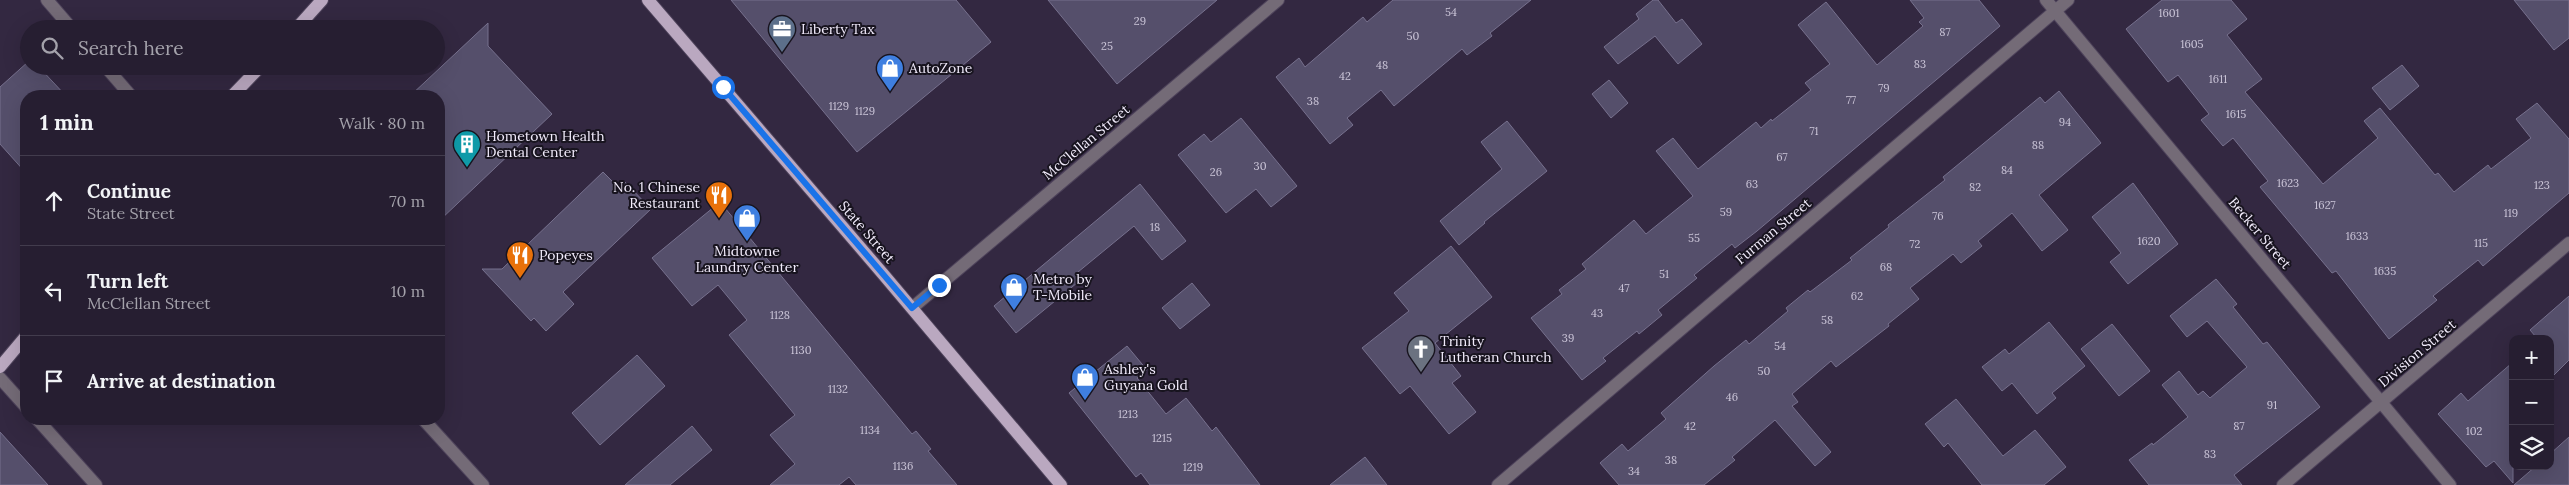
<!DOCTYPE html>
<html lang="en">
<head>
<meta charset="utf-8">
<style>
	:root { --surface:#261e31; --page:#322b3d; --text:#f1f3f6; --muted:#a4a2ab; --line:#423c4d }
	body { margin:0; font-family:Lora,serif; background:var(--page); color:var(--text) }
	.controls { position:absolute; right:15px; bottom:15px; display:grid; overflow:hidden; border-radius:10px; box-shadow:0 5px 20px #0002 }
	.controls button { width:45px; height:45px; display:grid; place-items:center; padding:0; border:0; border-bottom:1px solid var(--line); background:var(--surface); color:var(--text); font:25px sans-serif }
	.stop { position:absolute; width:15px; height:15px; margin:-11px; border:4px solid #1a73e8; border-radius:50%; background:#fff }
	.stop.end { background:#1a73e8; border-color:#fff; box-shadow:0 1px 5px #0008 }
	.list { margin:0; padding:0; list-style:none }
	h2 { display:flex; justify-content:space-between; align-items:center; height:65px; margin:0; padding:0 20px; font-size:21px }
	h2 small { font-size:16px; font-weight:400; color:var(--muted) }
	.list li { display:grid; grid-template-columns:32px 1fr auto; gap:15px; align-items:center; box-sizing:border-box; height:90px; padding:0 20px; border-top:1px solid var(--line) }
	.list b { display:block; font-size:19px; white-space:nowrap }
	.list p { margin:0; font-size:16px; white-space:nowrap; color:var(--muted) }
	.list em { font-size:16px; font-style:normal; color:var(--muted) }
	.icon { flex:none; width:28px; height:28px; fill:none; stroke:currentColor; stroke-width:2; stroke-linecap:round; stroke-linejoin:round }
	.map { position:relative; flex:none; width:2569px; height:485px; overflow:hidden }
	.search { position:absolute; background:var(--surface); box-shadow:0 5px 20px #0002; left:20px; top:20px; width:425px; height:55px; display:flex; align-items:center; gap:12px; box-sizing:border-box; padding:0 18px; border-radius:28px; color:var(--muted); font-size:19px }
	.panel { position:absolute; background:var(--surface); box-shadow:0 5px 20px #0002; left:20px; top:90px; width:425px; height:335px; border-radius:20px }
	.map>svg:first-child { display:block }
	.building { fill:#554f6b; stroke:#77718e }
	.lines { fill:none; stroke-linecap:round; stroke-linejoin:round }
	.minor-casing { stroke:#4e435b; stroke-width:14 }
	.major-casing { stroke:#4e435b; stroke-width:14 }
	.minor { stroke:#746b77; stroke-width:12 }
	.major { stroke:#baa8c0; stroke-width:12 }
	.route { stroke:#1a73e8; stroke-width:6 }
	.labels { text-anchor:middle; stroke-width:4; stroke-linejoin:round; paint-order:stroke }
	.number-label { font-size:11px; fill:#cbc5d8 }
	.poi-label { font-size:14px; fill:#f2ecfc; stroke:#18141f; text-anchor:start }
	.street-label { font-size:14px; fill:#f2ecfc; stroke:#18141f }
</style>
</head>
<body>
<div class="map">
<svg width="2569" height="485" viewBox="0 0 2569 485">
	<rect width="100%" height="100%" fill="#332841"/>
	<!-- building -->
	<path class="building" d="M731,0H956L991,42L857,152Z
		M1048,0H1217L1117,84Z
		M1393,0H1531L1490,33L1492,36L1467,55L1462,49L1394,106L1381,90L1347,118L1353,125L1330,144L1276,77L1299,58L1305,67L1363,17L1367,22Z
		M1653,0H1658L1676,23L1682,19L1702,44L1678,64L1655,36L1618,64L1604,47L1639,19L1636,14Z
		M1910,0H1979L2000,26L1757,231L1735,248L1732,244L1694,275L1697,278L1658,310L1662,315L1639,334L1637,331L1603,358L1606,361L1582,380L1531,318L1562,294L1559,290L1586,269L1582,264L1634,220L1646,234L1693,196L1656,151L1673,138L1698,169L1756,122L1761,128L1771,119L1772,121L1811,90L1805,83L1830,64L1798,25L1826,2L1877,65L1923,26L1919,22L1924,18Z
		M2162,0H2231L2247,19L2227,35L2262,79L2245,92L2323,184L2378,138L2364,121L2380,108L2421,158L2435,175L2438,173L2454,192L2488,165L2491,169L2531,138L2516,119L2537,103L2569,139V193L2483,266L2478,260L2433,296L2437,300L2389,339L2336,271L2332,273L2260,187L2268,181L2233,138L2223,146L2201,120L2209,114L2178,75L2168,82L2126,29Z
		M2514,0H2569V38L2554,50Z
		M488,23V46L552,114L439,221V96H410Z
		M29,61V66H38L66,96H26V173L0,144V87Z
		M2402,65L2419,86L2390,110L2372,88Z
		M1609,80L1628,103L1611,118L1592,94Z
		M2059,91L2101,143L2039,195L2068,230L2042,251L2012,213L1978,241L1982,246L1961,263L1953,254L1910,288L1919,299L1888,324L1889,326L1836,367L1831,361L1792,394L1798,402L1792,406L1831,452L1815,466L1775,420L1732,457L1735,460L1704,485H1619L1600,463L1622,444L1628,451L1666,419L1661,413L1714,366L1746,340L1749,344L1788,311L1786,308L1808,290L1810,292L1852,260L1850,258L1889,227L1888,225L1945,180L1943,177L2040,97L2045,103Z
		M1241,118L1297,186L1271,207L1256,189L1226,213L1178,155L1204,134L1211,142Z
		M1507,121L1547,171L1484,222L1485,223L1459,245L1440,221L1502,169L1481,142Z
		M603,172L618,187L624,181L651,209L563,292L574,304L546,331L534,318L531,321L482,269H502Z
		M2133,183L2178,244L2128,284L2110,262L2121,253L2092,217Z
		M1140,184L1186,241L1162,260L1134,226L1078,272L1083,278L1016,333L994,306Z
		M720,202L912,434L916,431L931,449L928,451L957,485H856L849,477L839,485H770L795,464L770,435L795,415L729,335L747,320L718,285L692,306L652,258Z
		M1451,246L1492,297L1435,343L1461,376L1452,383L1476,412L1449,434L1410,386L1400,394L1362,348L1409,311L1394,293Z
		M2216,279L2237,304L2233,307L2263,344L2267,342L2320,407L2234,475L2242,485H2149L2129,460L2152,443L2153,445L2188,417L2162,385L2179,371L2198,395L2203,391L2210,398L2247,367L2207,321L2187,337L2170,316Z
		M1192,283L1210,305L1180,329L1162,308Z
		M2569,296V360L2550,379V339H2535L2536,337L2530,330Z
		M2049,322L2085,366L2052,393L2056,398L2037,414L2012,383L2002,391L1982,367L2005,349L2009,354Z
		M2112,324L2150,371L2119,396L2081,349Z
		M1127,346L1147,370L1137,378L1166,414L1186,398L1212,431L1216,427L1260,485H1150L1141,473L1136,477L1069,393Z
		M637,355L665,386L600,445L572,413Z
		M2513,358V483L2494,461L2486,467L2438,414L2461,393L2468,401L2512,363L2509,361Z
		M1956,399L2003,456L2035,430L2066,467L2044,485H1982L1948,443L1944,447L1925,424Z
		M692,426L712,450L670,485H625Z
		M0,432L48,485H0Z
		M2569,437V485H2514L2536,466H2550V454Z
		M1365,457L1387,485H1330Z"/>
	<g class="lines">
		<!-- minor casing -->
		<g class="minor-casing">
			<path id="minor" d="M47,0L72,29
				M2046,0L2450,485
				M105,66L131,96
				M912,308L1278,0
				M0,378L26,407
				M37,419L96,485
				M423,419L483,485
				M1498,485L2068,0
				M2283,485L2569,243"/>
		</g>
		<!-- major casing -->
		<g class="major-casing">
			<path id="major" d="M648,0L883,274L1061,485
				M296,29L322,0
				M232,96L261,66
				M0,367L26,336"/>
		</g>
		<!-- minor -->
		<use href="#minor" class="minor"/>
		<!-- major -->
		<use href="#major" class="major"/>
	</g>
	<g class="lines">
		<!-- route -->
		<path class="route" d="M723,87L912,308L939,285"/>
	</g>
	<!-- icons -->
	<defs>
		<g id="office-pin" transform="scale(1.4375)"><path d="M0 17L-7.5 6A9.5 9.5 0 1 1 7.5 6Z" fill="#5c6f8a" stroke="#18141f"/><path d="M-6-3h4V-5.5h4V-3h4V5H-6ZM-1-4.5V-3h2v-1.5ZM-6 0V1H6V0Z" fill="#fff"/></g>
		<g id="shop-pin" transform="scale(1.4375)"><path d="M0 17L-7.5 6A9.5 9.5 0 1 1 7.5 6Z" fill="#3f7fe0" stroke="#18141f"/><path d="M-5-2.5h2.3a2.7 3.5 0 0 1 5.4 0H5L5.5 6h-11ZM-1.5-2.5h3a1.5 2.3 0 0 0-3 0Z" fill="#fff"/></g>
		<g id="building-pin" transform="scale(1.4375)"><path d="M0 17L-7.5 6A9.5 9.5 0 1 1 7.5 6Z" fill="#0f9aa8" stroke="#18141f"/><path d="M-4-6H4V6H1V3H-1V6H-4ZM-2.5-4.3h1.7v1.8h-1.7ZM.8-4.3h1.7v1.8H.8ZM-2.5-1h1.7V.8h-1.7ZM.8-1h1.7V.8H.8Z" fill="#fff"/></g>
		<g id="restaurant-pin" transform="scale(1.4375)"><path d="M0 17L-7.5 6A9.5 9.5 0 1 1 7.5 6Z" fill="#e8710a" stroke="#18141f"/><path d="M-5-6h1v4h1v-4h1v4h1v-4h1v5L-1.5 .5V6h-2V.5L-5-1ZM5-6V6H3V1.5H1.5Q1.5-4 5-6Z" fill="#fff"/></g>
		<g id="church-pin" transform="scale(1.4375)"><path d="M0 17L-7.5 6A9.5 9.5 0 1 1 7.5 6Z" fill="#6b7280" stroke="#18141f"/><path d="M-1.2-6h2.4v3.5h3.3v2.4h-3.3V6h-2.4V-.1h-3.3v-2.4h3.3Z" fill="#fff"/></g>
	</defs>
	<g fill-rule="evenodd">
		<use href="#office-pin" x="782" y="29"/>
		<use href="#shop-pin" x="890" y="68"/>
		<use href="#building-pin" x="467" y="144"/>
		<use href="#restaurant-pin" x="719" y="195"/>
		<use href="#shop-pin" x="747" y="218"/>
		<use href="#restaurant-pin" x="520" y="255"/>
		<use href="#shop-pin" x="1014" y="287"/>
		<use href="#church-pin" x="1421" y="349"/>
		<use href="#shop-pin" x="1085" y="377"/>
	</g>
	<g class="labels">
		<!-- number labels -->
		<g class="number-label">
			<text x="1451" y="16">54</text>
			<text x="2169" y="17">1601</text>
			<text x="1140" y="25">29</text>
			<text x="1945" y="36">87</text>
			<text x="1413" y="40">50</text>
			<text x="2192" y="48">1605</text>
			<text x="1107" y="50">25</text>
			<text x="1920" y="68">83</text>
			<text x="1382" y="69">48</text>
			<text x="1345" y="80">42</text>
			<text x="2218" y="83">1611</text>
			<text x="1884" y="92">79</text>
			<text x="1851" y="104">77</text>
			<text x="1313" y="105">38</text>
			<text x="839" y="110">1129</text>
			<text x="865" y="115">1129</text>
			<text x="2236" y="118">1615</text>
			<text x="2065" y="126">94</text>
			<text x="1814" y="135">71</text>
			<text x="2038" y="149">88</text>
			<text x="1782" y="161">67</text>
			<text x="1260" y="170">30</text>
			<text x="2007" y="174">84</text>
			<text x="1216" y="176">26</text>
			<text x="2288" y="187">1623</text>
			<text x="1752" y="188">63</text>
			<text x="2542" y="189">123</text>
			<text x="1975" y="191">82</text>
			<text x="2325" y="209">1627</text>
			<text x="1726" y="216">59</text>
			<text x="2511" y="217">119</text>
			<text x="1938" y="220">76</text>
			<text x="1155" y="231">18</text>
			<text x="2357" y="240">1633</text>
			<text x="1694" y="242">55</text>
			<text x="2149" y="245">1620</text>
			<text x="2481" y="247">115</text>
			<text x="1915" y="248">72</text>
			<text x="1886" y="271">68</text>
			<text x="2385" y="275">1635</text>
			<text x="1664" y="278">51</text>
			<text x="1624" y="292">47</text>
			<text x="1857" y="300">62</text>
			<text x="1597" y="317">43</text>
			<text x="780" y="319">1128</text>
			<text x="1827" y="324">58</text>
			<text x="1568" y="342">39</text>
			<text x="1780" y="350">54</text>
			<text x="801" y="354">1130</text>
			<text x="1764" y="375">50</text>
			<text x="838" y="393">1132</text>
			<text x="1732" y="401">46</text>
			<text x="2272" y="409">91</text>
			<text x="1128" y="418">1213</text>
			<text x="1690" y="430">42</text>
			<text x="2239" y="430">87</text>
			<text x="870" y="434">1134</text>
			<text x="2474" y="435">102</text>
			<text x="1162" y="442">1215</text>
			<text x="2210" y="458">83</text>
			<text x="1671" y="464">38</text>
			<text x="903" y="470">1136</text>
			<text x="1193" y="471">1219</text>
			<text x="1634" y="475">34</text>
		</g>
		<!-- poi labels -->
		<g class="poi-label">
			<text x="801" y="34">Liberty Tax</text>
			<text x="909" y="73">AutoZone</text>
			<text x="486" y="141">Hometown Health<tspan x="486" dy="16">Dental Center</tspan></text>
			<text x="700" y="192" text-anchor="end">No. 1 Chinese<tspan x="700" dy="16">Restaurant</tspan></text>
			<text x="747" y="256" text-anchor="middle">Midtowne<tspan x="747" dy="16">Laundry Center</tspan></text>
			<text x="539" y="260">Popeyes</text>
			<text x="1033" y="284">Metro by<tspan x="1033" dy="16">T-Mobile</tspan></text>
			<text x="1440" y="346">Trinity<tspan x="1440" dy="16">Lutheran Church</tspan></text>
			<text x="1104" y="374">Ashley's<tspan x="1104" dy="16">Guyana Gold</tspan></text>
		</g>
		<!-- street labels -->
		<g class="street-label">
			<text transform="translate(1086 142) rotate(-40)" y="5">McClellan Street</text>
			<text transform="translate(1773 231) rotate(-40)" y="5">Furman Street</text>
			<text transform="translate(867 232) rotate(49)" y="5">State Street</text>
			<text transform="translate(2260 233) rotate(50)" y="5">Becker Street</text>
			<text transform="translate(2417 353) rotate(-40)" y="5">Division Street</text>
		</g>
	</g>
</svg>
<div class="controls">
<button>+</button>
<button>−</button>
<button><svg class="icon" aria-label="layers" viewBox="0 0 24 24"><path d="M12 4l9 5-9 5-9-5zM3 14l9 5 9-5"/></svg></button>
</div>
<div class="stop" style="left:723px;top:87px"></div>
<div class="stop end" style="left:939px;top:285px"></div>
<div class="search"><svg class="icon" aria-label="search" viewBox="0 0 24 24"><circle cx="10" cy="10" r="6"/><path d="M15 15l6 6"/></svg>Search here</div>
<section class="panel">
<h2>1 min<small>Walk · 80 m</small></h2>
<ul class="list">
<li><svg class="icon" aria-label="ahead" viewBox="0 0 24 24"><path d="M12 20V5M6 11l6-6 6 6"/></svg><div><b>Continue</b><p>State Street</p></div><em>70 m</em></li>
<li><svg class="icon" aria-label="left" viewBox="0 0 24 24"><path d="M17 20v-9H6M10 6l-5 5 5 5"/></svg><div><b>Turn left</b><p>McClellan Street</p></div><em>10 m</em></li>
<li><svg class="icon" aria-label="arrive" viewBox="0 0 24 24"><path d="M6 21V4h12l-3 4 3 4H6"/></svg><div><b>Arrive at destination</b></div></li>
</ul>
</section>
</div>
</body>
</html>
